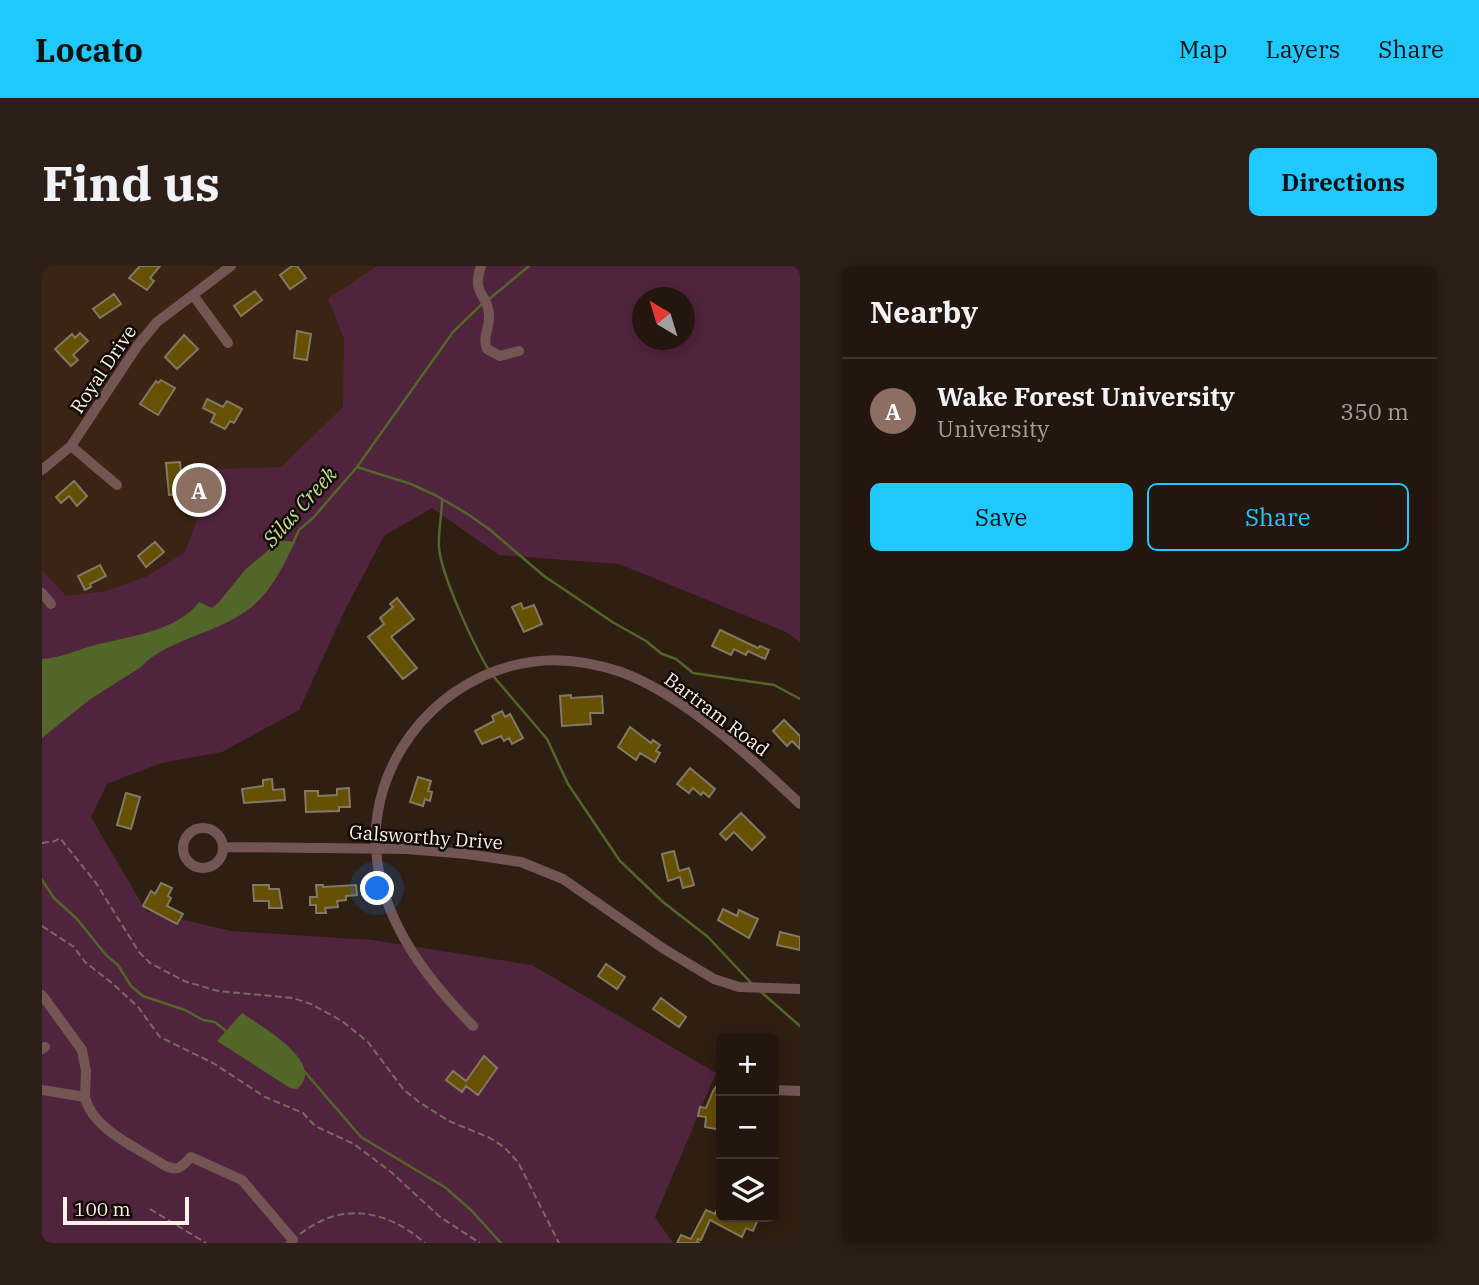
<!DOCTYPE html>
<html lang="en">
<head>
<meta charset="utf-8">
<style>
	:root { --surface:#23160e; --page:#2b1f17; --text:#f1f3f6; --muted:#a39f9e; --line:#40352e; --accent:#20c9fd }
	body { margin:0; font-family:"IBM Plex Serif",serif; background:var(--page); color:var(--text) }
	.controls { position:absolute; right:21px; bottom:21px; display:grid; overflow:hidden; border-radius:10px; box-shadow:0 4px 18px #0003 }
	.controls button { width:63px; height:63px; display:grid; place-items:center; padding:0; border:0; border-bottom:2px solid var(--line); background:var(--surface); color:var(--text); font:35px sans-serif }
	.compass { position:absolute; left:590px; top:21px; width:63px; height:63px; border-radius:50%; background:var(--surface); box-shadow:0 4px 18px #0003; rotate:322deg }
	.scale { position:absolute; left:21px; bottom:18px; width:126px; box-sizing:border-box; padding-left:7px; border:4px solid #fcf0e8; border-top:0; font-size:19px; line-height:24px; white-space:nowrap; color:#fcf0e8; -webkit-text-stroke:5px #110a05; paint-order:stroke }
	.you { position:absolute; left:336px; top:623px; width:24px; height:24px; margin:-18px; border:5px solid #fff; border-radius:50%; background:#1a73e8; box-shadow:0 0 0 10px #1a73e833 }
	.badge { display:grid; place-items:center; width:46px; height:46px; border-radius:50%; background:var(--accent); color:#fff; font-size:23px; font-weight:700 }
	.pin { position:absolute; translate:-50% -50%; border:4px solid #fff; box-shadow:0 2px 7px #0006 }
	.list { margin:0; padding:0; list-style:none }
	h2 { display:flex; justify-content:space-between; align-items:center; height:91px; margin:0; padding:0 28px; font-size:30px }
	h2 small { font-size:23px; font-weight:400; color:var(--muted) }
	.list li { display:grid; grid-template-columns:46px 1fr auto; gap:21px; align-items:center; box-sizing:border-box; height:105px; padding:0 28px; border-top:2px solid var(--line) }
	.list b { display:block; font-size:26px; white-space:nowrap }
	.list p { margin:0; font-size:23px; white-space:nowrap; color:var(--muted) }
	.list em { font-size:23px; font-style:normal; color:var(--muted) }
	.actions { display:flex; gap:14px; padding:21px 28px }
	.actions a { flex:1; padding:16px 0; border:2px solid var(--accent); border-radius:10px; text-align:center; font-size:24px; color:var(--accent) }
	.actions .main { background:var(--accent); color:#111 }
	.icon { flex:none; width:38px; height:38px; fill:none; stroke:currentColor; stroke-width:2; stroke-linecap:round; stroke-linejoin:round }
	.map { position:relative; flex:none; width:758px; height:977px; overflow:hidden; border-radius:10px }
	header { display:flex; align-items:center; gap:42px; box-sizing:border-box; height:98px; padding:0 35px; background:var(--accent); color:#111 }
	header strong { font-size:33px }
	nav { display:flex; gap:38px; margin-inline-start:auto; font-size:24px }
	.intro { display:flex; align-items:center; justify-content:space-between; box-sizing:border-box; height:168px; padding:0 42px }
	h1 { margin:0; font-size:49px }
	.button { padding:18px 32px; border-radius:10px; background:var(--accent); color:#111; font-size:24px; font-weight:700 }
	main { display:flex; gap:42px; padding:0 42px }
	aside { flex:1; background:var(--surface); border-radius:10px; box-shadow:0 4px 18px #0003 }
	.map>svg:first-child { display:block }
	.built { fill:#3b2414 }
	.green { fill:#51243d; fill-rule:evenodd }
	.water { fill:#536629 }
	.lines { fill:none; stroke-linecap:round; stroke-linejoin:round }
	.stream { stroke:#536629; stroke-width:2.5 }
	.building { fill:#665004; stroke:#817963; stroke-width:2 }
	.path { stroke:#796a60; stroke-width:2; stroke-dasharray:7 3.5; stroke-linecap:butt }
	.minor { stroke:#735554; stroke-width:10 }
	.labels { text-anchor:middle; stroke-width:5; stroke-linejoin:round; paint-order:stroke }
	.street-label { font-size:19px; fill:#fcf0e8; stroke:#110a05 }
	.water-label { font-size:21px; font-style:italic; fill:#c3e188; stroke:#110a05 }
</style>
</head>
<body>
<header>
<strong>Locato</strong>
<nav><a>Map</a><a>Layers</a><a>Share</a></nav>
</header>
<div class="intro"><h1>Find us</h1><a class="button">Directions</a></div>
<main>
<div class="map">
<svg width="758" height="977" viewBox="0 0 758 977">
	<rect width="100%" height="100%" fill="#2f1e12"/>
	<!-- built -->
	<path class="built" d="M0,0H430L221,283L0,357Z"/>
	<!-- green -->
	<path class="green" d="M335,0H758V376L744,366L577,298L457,289L390,242L342,270L303,344L257,444L180,486L119,497L65,518L49,551L104,645L189,665L330,674L490,699L674,807L613,951L631,977H0V304L24,330L64,325L106,310L143,286L174,203L239,201L301,141L302,73L286,33ZM600,32H642V74H600Z"/>
	<!-- water -->
	<path class="water" d="M238,274L253,276C226,332 215,346 155,369C136,377 113,385 99,401L47,434L0,472V393C19,392 35,384 53,379C85,371 136,365 157,336L170,342L177,336L203,304Z
		M200,747C218,760 286,797 255,823L248,822L175,775Z"/>
	<g class="lines">
		<!-- stream -->
		<path class="stream" d="M446,34L487,0
			M315,201L369,218L395,230L424,247L447,263L502,310L572,357L604,375L620,388L634,393L651,407L732,419L758,433
			M400,233C400,249 396,266 397,282C400,311 432,380 448,406
			M251,277L257,264L271,252L315,201L411,66L441,37
			M452,411L505,473L526,518L578,595L621,636L666,671L711,719
			M0,614L12,632L35,653L64,689L76,699L89,720L101,730L143,744L161,754L173,756L185,766
			M718,725L758,760
			M259,805H262L319,871L404,922L430,945L459,977"/>
	</g>
	<!-- building -->
	<path class="building" d="M98,0H118L108,12L112,15L105,24L87,12Z
		M250,0H255L264,12L248,23L238,9Z
		M213,25L220,34L199,50L192,40Z
		M72,28L79,38L58,52L51,43Z
		M255,65L269,68L265,94L252,92Z
		M38,67L46,75L31,89L36,94L29,100L13,83L30,68L33,72Z
		M142,69L156,83L135,103L123,91Z
		M119,114L133,122L116,149L98,138L114,115L116,117Z
		M165,133L181,141L185,135L200,143L192,157L188,155L183,163L169,156L173,148L161,142Z
		M138,196L141,228L127,229L124,197Z
		M32,215L45,230L35,240L27,230L19,237L14,231Z
		M113,276L122,286L104,301L96,290Z
		M58,299L64,310L48,318L49,321L43,324L36,310Z
		M355,332L372,353L349,371L375,402L361,413L326,371L342,358L338,352L351,341L348,338Z
		M479,337L481,343L492,339L500,358L482,366L470,341Z
		M678,364L716,382L718,380L727,384L723,393L706,385L704,389L692,383L689,389L670,380Z
		M529,429V432L560,430L561,447H548L549,458L520,460L518,430Z
		M460,445L463,451L468,448L481,472L470,478L467,472L462,475L459,470L440,478L433,465L452,455L450,450Z
		M742,454L758,470V483L750,475L745,480L731,465Z
		M588,461L609,477L611,474L618,479L614,485L618,487L613,496L598,487L594,494L576,481Z
		M648,502L673,523L667,531L661,526L659,529L651,522L647,527L635,518Z
		M376,511L389,515L386,525L390,526L388,535L383,533L381,540L368,536Z
		M230,513L231,524L242,523L243,534L202,537L200,523L221,520V514Z
		M307,522L308,541H297V545L264,546L263,525H276V530L295,529V523Z
		M84,527L98,531L89,563L75,559Z
		M699,547L723,571L710,584L692,566L684,574L678,568Z
		M632,585L637,605L647,602L652,619L641,622L638,611L626,615L620,588Z
		M119,617L130,622L126,630L129,632L125,640L141,648L135,658L101,640L109,625L113,628Z
		M211,619H227V623H237L240,642H227V635H212Z
		M274,619H281V621L314,619L315,629L304,630V634L295,635L296,641L283,642L284,647H274V639H268V631H275Z
		M681,643L695,650L697,644L716,653L707,672L676,654Z
		M738,666L758,671V684L735,679Z
		M564,698L583,711L575,723L556,710Z
		M619,732L644,751L637,761L611,743Z
		M442,790L455,802L436,829L424,820L420,826L404,814L411,805L424,815Z
		M679,814L676,855H679V864L663,861L664,851L656,850L658,841L664,842L671,825Z
		M679,934V951H717L711,965L704,962L700,971L668,954L659,974L656,973L655,976L658,977H635L639,969L649,973L664,944L673,948Z"/>
	<g class="lines">
		<!-- path -->
		<path class="path" d="M0,577L13,575L18,572L54,617L97,686L108,697L142,715L176,725L251,732L269,738L300,755L326,776L362,824L377,836L407,855L448,872L462,881L476,896L517,977
			M0,660L32,681L43,696L70,717L96,741L118,771L171,797L223,831L261,847L273,860L312,878L349,906L398,951L438,977
			M108,943L164,977
			M258,968C300,935 345,944 383,977"/>
		<!-- minor -->
		<path class="minor" d="M439,0C429,29 446,27 447,49C448,62 440,70 445,83L458,90L477,85
			M151,29L186,77
			M29,180L75,219
			M0,204L29,180L96,79L115,56L189,0
			M0,327L9,338
			M141 582a20 20 0 1 1 40 0a20 20 0 1 1-40 0Z
			M182,581L364,583L425,588L479,596L521,613L622,683L672,713L697,721L758,723
			M0,729L40,784L44,805L43,831L0,824
			M431,760C384,712 338,653 334,582C329,499 389,421 469,400C505,390 544,394 579,406C640,428 711,493 758,538
			M0,783L3,781
			M732,824L758,825
			M43,831C50,863 94,881 120,898C135,906 138,903 149,891L200,914L251,974L249,977"/>
	</g>
	<g class="labels">
		<!-- street labels -->
		<g class="street-label">
			<text transform="translate(61 103) rotate(-56)" y="7">Royal Drive</text>
			<text transform="translate(675 448) rotate(37)" y="7">Bartram Road</text>
			<text transform="translate(384 571) rotate(4)" y="7">Galsworthy Drive</text>
		</g>
		<!-- water labels -->
		<g class="water-label">
			<text transform="translate(258 241) rotate(-48)" y="7">Silas Creek</text>
		</g>
	</g>
</svg>
<div class="controls">
<button>+</button>
<button>−</button>
<button><svg class="icon" aria-label="layers" viewBox="0 0 24 24"><path d="M12 4l9 5-9 5-9-5zM3 14l9 5 9-5"/></svg></button>
</div>
<svg class="compass" viewBox="-18 -18 36 36"><path d="M0-13l5 13h-10z" fill="#e53935"/><path d="M0 13l5-13h-10z" fill="#a39f9e"/></svg>
<div class="scale">100 m</div>
<div class="you"></div>
<div class="pin badge" style="left:157px;top:224px;background:#8d6e63">A</div>
</div>
<aside>
<h2>Nearby<small></small></h2>
<ul class="list">
<li><span class="badge" style="background:#8d6e63">A</span><div><b>Wake Forest University</b><p>University</p></div><em>350 m</em></li>
</ul>
<div class="actions"><a class="main">Save</a><a>Share</a></div>
</aside>
</main>
</body>
</html>
